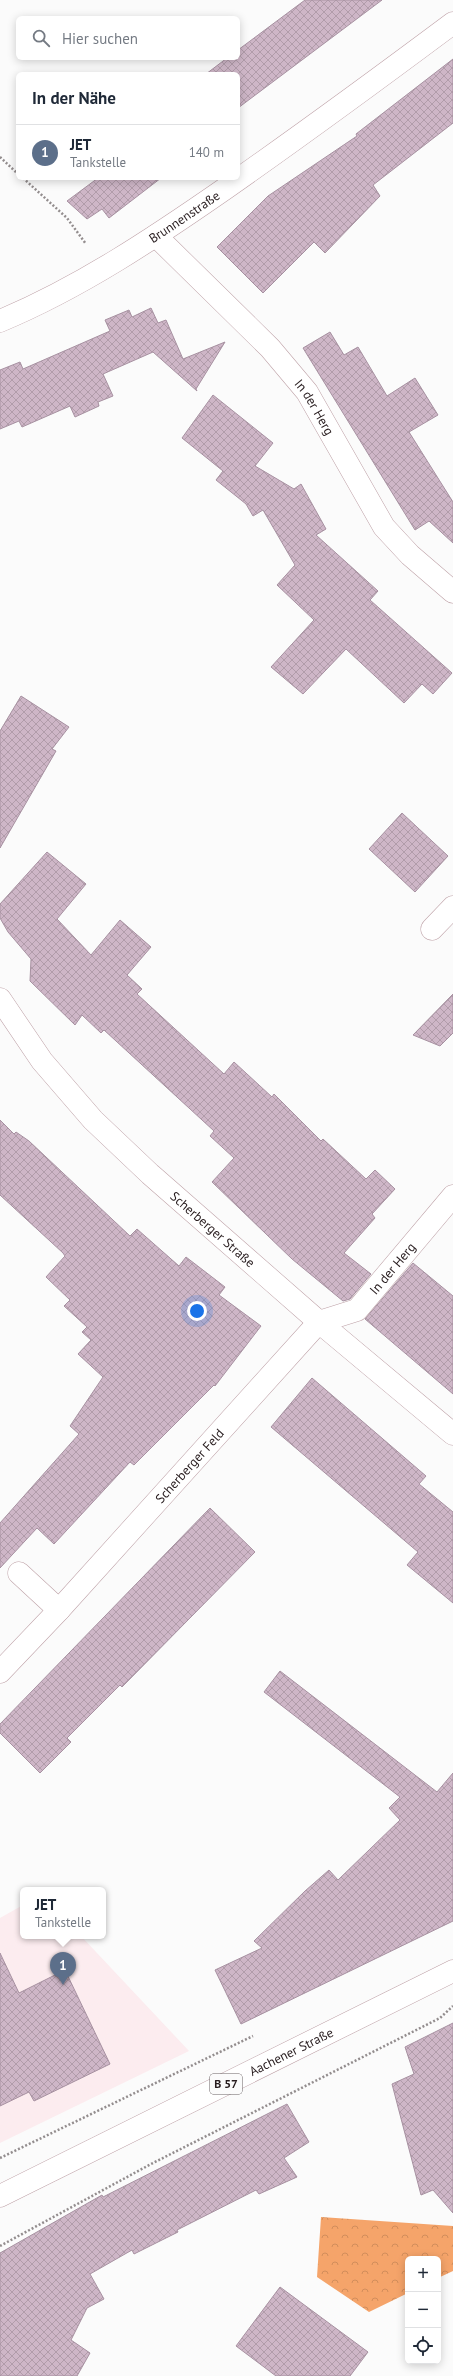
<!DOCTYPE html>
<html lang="de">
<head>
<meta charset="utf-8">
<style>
	:root { --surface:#fff; --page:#f2f2f3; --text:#1f2937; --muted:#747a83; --line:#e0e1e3; --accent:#ea580c }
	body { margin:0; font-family:"PT Sans",sans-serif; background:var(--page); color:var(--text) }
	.controls { position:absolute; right:12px; bottom:12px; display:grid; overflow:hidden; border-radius:6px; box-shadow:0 2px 10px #0003 }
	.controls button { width:36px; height:36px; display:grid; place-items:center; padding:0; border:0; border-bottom:1px solid var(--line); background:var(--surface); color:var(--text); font:20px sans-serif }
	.you { position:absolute; left:197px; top:1311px; width:14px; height:14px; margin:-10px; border:3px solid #fff; border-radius:50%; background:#1a73e8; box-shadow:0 0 0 6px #1a73e833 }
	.badge { display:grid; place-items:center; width:26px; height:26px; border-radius:50%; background:var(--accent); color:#fff; font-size:13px; font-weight:700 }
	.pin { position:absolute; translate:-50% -33px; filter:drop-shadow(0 1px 2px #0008) }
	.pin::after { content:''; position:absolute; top:21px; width:14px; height:12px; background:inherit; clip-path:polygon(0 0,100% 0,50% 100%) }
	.popup { position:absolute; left:20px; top:1887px; width:86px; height:52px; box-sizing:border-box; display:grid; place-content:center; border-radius:6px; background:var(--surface); filter:drop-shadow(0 1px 3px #0005); font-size:13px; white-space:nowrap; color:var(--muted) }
	.popup b { font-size:15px; color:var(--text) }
	.popup::after { content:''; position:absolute; left:50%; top:100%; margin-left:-8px; border:8px solid transparent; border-top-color:var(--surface) }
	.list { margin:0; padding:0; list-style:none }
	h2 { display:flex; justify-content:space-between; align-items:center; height:52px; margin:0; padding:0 16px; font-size:17px }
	h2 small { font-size:13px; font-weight:400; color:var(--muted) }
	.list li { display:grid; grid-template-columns:26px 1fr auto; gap:12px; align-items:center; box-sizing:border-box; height:56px; padding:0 16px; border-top:1px solid var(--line) }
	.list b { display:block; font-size:15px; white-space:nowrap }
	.list p { margin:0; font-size:13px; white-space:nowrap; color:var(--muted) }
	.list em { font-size:13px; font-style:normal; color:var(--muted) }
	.icon { flex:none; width:22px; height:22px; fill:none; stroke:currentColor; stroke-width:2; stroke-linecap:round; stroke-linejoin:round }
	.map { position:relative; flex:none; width:453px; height:2376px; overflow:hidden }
	.search { position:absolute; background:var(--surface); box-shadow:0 2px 10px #0003; left:16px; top:16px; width:224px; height:44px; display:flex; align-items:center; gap:10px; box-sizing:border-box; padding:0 14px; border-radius:6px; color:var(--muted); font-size:15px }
	.panel { position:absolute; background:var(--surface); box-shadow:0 2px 10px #0003; left:16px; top:72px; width:224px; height:108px; border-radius:6px }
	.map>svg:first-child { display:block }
	.built { fill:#fcecef }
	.forest { fill:url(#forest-crowns) }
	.building { fill:url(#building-cross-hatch); stroke:#a791a1 }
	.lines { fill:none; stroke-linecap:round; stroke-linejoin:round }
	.minor-casing { stroke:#bea1a7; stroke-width:23 }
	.major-casing { stroke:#bea1a7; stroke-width:23 }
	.path { stroke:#938d8e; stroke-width:2.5; stroke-dasharray:2 2; stroke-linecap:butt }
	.minor { stroke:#fff; stroke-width:22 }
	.major { stroke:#fff; stroke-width:22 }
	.labels { text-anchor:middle; stroke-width:3; stroke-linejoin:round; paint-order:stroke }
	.shield { fill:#fbfbfb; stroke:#675f60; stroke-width:1 }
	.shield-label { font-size:12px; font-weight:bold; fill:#271c1e }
	.street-label { font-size:13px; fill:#271c1e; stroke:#fbfbfb }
</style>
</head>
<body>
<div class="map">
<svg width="453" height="2376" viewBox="0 0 453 2376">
	<defs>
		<pattern id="forest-crowns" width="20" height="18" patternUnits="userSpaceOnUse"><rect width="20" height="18" fill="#f5a46a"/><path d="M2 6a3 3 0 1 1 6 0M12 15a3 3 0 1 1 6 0" fill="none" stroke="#d28d5b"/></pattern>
		<pattern id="building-cross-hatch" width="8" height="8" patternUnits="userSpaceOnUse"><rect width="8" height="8" fill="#ceb6c7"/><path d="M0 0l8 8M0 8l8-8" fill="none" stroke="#b19caa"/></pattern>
	</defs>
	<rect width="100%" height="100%" fill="#fbfbfb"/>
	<!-- built -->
	<path class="built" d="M23,1905V1936H81L189,2051L0,2143V1918Z"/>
	<!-- forest -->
	<path class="forest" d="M321,2217L453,2226V2271L438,2278V2259H408V2293L369,2312L317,2277Z"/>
	<!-- building -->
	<path class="building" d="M305,0H382L238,108V74H206L227,58H238V50Z
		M453,59V123L373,185L380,196L325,253L314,242L263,293L217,247L268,196L357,136L356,134Z
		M98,178H161L109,218L102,209L87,219L67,201Z
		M151,308L158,323L166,320L183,359L225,342L196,389L197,391L153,352L103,374L113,396L98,402L99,406L75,417L70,406L22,427L19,421L0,429V370L20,362L23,369L110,331L105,320L129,310L132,317Z
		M330,332L344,355L358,347L387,396L415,378L438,415L409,432L453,502V543L429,521L415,530L303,348Z
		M213,395L273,443L255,466L294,489L301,484L326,529L316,535L378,591L370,600L452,673L433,694L422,684L404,703L346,649L303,694L271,667L314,620L277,585L295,565L263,510L253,516L246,504L216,480L223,471L182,438Z
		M21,696L69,727L52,749L56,751L0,848V731Z
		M402,813L448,856L415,892L369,849Z
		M47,852L86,884L57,919L91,955L120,920L151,947L127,975L142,989L137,994L224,1074L234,1062L272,1097L274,1094L321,1141L323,1139L366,1179L375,1170L395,1189L372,1214L375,1218L344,1253L371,1274L350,1299L343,1301L292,1259L212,1182L234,1158L210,1136L214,1131L104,1030L101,1033L82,1015L75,1025L30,981L31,959L8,932L0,918V904Z
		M453,994V1033L440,1046L413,1035Z
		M0,1120L14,1134L16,1132L29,1141L130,1236L137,1229L179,1266L186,1257L225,1287L219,1295L261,1326L215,1386L214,1385L134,1465L130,1462L54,1544L37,1528L0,1568V1523L79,1434L70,1426L103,1377L78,1354L91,1340L82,1332L87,1327L64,1306L70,1300L46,1277L65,1256L63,1253L0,1195Z
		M413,1263L453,1296V1394L365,1319Z
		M312,1378L426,1476L419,1484L453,1512V1603L407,1565L418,1552L271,1427Z
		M210,1508L255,1552L122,1687L120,1685L67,1738L71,1742L40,1773L0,1733V1724Z
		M280,1671L437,1792L453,1773V1921L241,2024L215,1970L262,1948L254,1941L305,1891L329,1870L338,1880L400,1820L389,1808L400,1797L264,1692Z
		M0,1953L19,1993L65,1970L110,2064L34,2101L29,2092L0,2106Z
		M453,2023V2213L433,2190L421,2195L392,2084L414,2074L405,2047Z
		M287,2104L309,2142L284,2158L297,2177L259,2194L256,2190L177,2230L178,2232L134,2254L132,2250L90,2274L104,2299L87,2308L71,2340L90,2353L77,2376H0V2253L102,2195L103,2197Z
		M280,2287L368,2352L350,2376H276L236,2346Z"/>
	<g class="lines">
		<!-- minor casing -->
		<g class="minor-casing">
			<g id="minor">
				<path id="s1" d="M156,236L270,348L307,392L384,527L410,555L453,592"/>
				<path id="s2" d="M0,321C81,287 154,238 226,188C303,134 378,79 453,23"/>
				<path d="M432,929L453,907"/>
				<path id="s3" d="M0,999L42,1061L93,1120L150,1174L319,1322L453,1434"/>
				<path d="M19,1573L59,1610"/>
				<path id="s4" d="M0,1672L59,1610L319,1322L357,1310L453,1196"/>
			</g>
		</g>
		<!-- major casing -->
		<g class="major-casing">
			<g id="major">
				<path id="s5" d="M0,2196L453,1971"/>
			</g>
		</g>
		<!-- path -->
		<path class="path" d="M0,157L18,174
			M23,178L67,218L86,244
			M0,2158L253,2036
			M0,2246L151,2164L440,2018L453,2006"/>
		<!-- minor -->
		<use href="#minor" class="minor"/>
		<!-- major -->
		<use href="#major" class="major"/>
	</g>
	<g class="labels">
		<!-- shield labels -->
		<rect class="shield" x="210" y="2074" width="32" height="20" rx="3"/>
		<g class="shield-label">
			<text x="226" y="2088">B 57</text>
		</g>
		<!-- street labels -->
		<g class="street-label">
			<text dy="5" stroke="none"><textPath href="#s2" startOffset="212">Brunnenstraße</textPath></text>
			<text dy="5" stroke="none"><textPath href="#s1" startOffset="234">In der Herg</textPath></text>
			<text dy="5" stroke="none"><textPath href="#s3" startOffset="315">Scherberger Straße</textPath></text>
			<text dy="5" stroke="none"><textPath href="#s4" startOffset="568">In der Herg</textPath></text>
			<text dy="5" stroke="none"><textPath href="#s4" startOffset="280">Scherberger Feld</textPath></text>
			<text dy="5" stroke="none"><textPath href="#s5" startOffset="325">Aachener Straße</textPath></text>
		</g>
	</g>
</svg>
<div class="controls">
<button>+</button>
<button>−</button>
<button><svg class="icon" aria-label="locate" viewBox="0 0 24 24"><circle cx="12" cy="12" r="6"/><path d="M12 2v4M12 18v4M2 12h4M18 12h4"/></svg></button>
</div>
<div class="you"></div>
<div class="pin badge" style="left:63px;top:1985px;background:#5c6f8a">1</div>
<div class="popup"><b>JET</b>Tankstelle</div>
<div class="search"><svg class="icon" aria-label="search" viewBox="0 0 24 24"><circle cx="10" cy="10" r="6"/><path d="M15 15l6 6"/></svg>Hier suchen</div>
<section class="panel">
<h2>In der Nähe<small></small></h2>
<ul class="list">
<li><span class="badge" style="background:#5c6f8a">1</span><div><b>JET</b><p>Tankstelle</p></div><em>140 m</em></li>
</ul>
</section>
</div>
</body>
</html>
